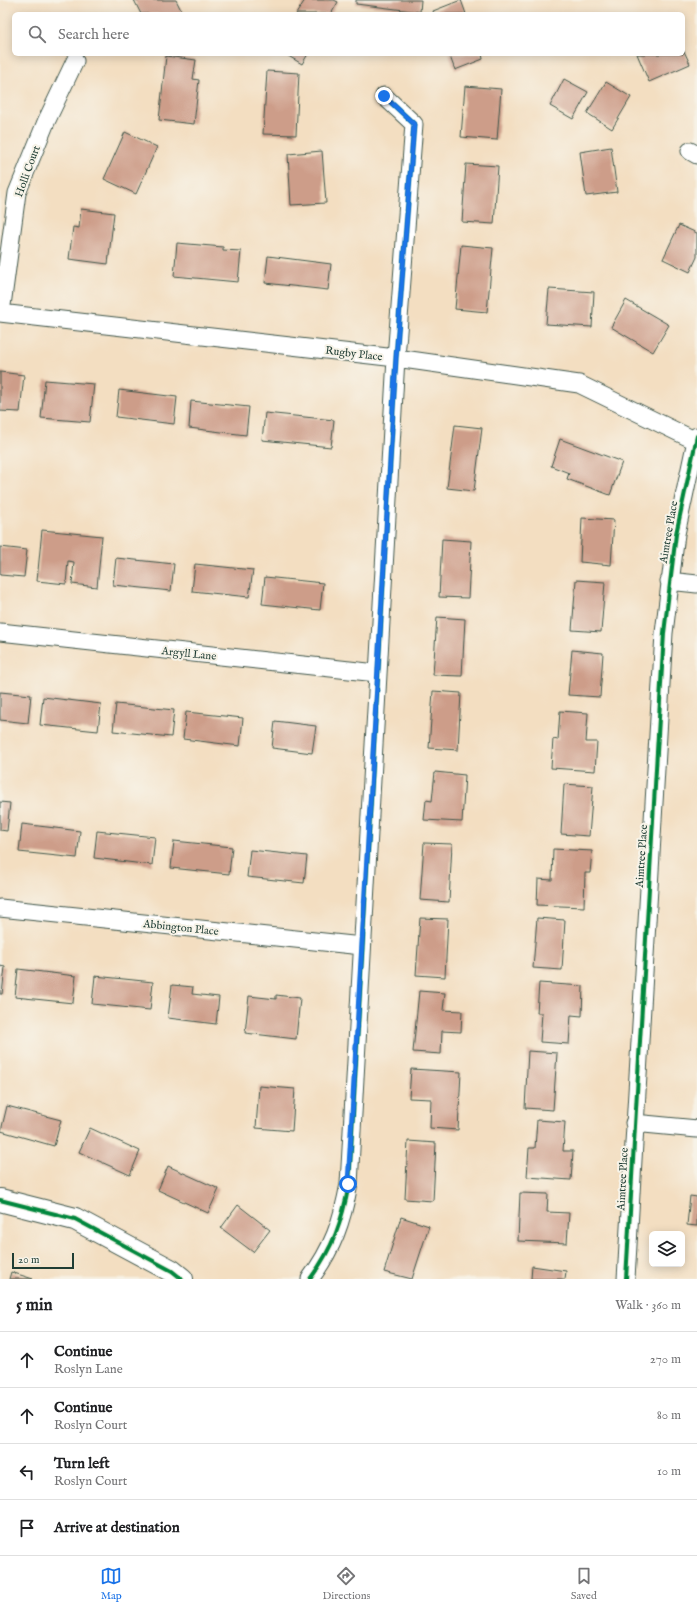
<!DOCTYPE html>
<html lang="en">
<head>
<meta charset="utf-8">
<style>
	:root { --surface:#fff; --page:#f2f2f2; --text:#202124; --muted:#757577; --line:#e0e0e0; --accent:#1a73e8 }
	body { margin:0; font-family:"IM FELL English",serif; background:var(--page); color:var(--text) }
	.controls { position:absolute; right:12px; bottom:12px; display:grid; overflow:hidden; border-radius:6px; box-shadow:0 2px 10px #0003 }
	.controls button { width:36px; height:36px; display:grid; place-items:center; padding:0; border:0; border-bottom:1px solid var(--line); background:var(--surface); color:var(--text); font:20px sans-serif }
	.scale { position:absolute; left:12px; bottom:10px; width:62px; box-sizing:border-box; padding-left:4px; border:2px solid #1f3d34; border-top:0; font-size:11px; line-height:14px; white-space:nowrap; color:#1f3d34; -webkit-text-stroke:3px #f7f3e8; paint-order:stroke }
	.stop { position:absolute; width:12px; height:12px; margin:-9px; border:3px solid #1a73e8; border-radius:50%; background:#fff }
	.stop.end { background:#1a73e8; border-color:#fff; box-shadow:0 1px 4px #0008 }
	.list { margin:0; padding:0; list-style:none }
	h2 { display:flex; justify-content:space-between; align-items:center; height:52px; margin:0; padding:0 16px; font-size:17px }
	h2 small { font-size:13px; font-weight:400; color:var(--muted) }
	.list li { display:grid; grid-template-columns:26px 1fr auto; gap:12px; align-items:center; box-sizing:border-box; height:56px; padding:0 16px; border-top:1px solid var(--line) }
	.list b { display:block; font-size:15px; white-space:nowrap }
	.list p { margin:0; font-size:13px; white-space:nowrap; color:var(--muted) }
	.list em { font-size:13px; font-style:normal; color:var(--muted) }
	.icon { flex:none; width:22px; height:22px; fill:none; stroke:currentColor; stroke-width:2; stroke-linecap:round; stroke-linejoin:round }
	.map { position:relative; flex:none; width:697px; height:1279px; overflow:hidden }
	.search { position:absolute; background:var(--surface); box-shadow:0 2px 10px #0003; left:12px; right:12px; top:12px; height:44px; display:flex; align-items:center; gap:10px; box-sizing:border-box; padding:0 14px; border-radius:6px; color:var(--muted); font-size:15px }
	.sheet { height:276px; background:var(--surface) }
	nav { display:flex; justify-content:space-around; align-items:center; box-sizing:border-box; height:56px; border-top:1px solid var(--line); background:var(--surface); font-size:11px; color:var(--muted) }
	nav a { display:grid; justify-items:center; gap:2px }
	nav .on { color:var(--accent) }
	.map>svg:first-child { display:block }
	.building { fill:#cd9d89 }
	.lines { fill:none; stroke-linecap:round; stroke-linejoin:round }
	.street-casing { stroke:#3f5549; stroke-width:19 }
	.secondary-casing { stroke:#3f5549; stroke-width:24 }
	.street { stroke:#fff; stroke-width:17 }
	.secondary { stroke:#fff; stroke-width:22 }
	.cycleway-casing { stroke:#f7f3e8; stroke-width:6 }
	.cycleway { stroke:#00873e; stroke-width:4 }
	.route { stroke:#1a73e8; stroke-width:5 }
	.labels { text-anchor:middle; stroke-width:4; stroke-linejoin:round; paint-order:stroke }
	.street-label { font-size:11px; fill:#1f3d34; stroke:#f7f3e8 }
</style>
</head>
<body>
<div class="map">
<svg width="697" height="1279" viewBox="0 0 697 1279">
	<rect width="100%" height="100%" fill="#f7f3e8"/>
	<filter id="ink" filterUnits="userSpaceOnUse"><feTurbulence type="fractalNoise" baseFrequency=".025" numOctaves="2"/><feDisplacementMap in="SourceGraphic" scale="8" xChannelSelector="R" yChannelSelector="G"/><feConvolveMatrix kernelMatrix="1 2 1 2 8 2 1 2 1" color-interpolation-filters="sRGB"/></filter>
	<filter id="wash" filterUnits="userSpaceOnUse"><feTurbulence type="fractalNoise" baseFrequency=".012" numOctaves="4" result="noise"/><feDisplacementMap in="SourceGraphic" scale="16" xChannelSelector="R" yChannelSelector="G"/><feGaussianBlur stdDeviation="0.9" result="paint"/><feColorMatrix in="noise" values="0 0 0 0 0 0 0 0 0 0 0 0 0 0 0 0 0 1.4 0 .05"/><feComposite in="paint" operator="in"/></filter>
	<g filter="url(#wash)">
		<rect width="100%" height="100%" fill="#f3dec1"/>
		<g id="blocks">
			<!-- building -->
			<path class="building" d="M134,0H176L183,14H141Z
				M305,0H334L338,2L331,14H296Z
				M356,0H421L420,12L356,4Z
				M461,0L466,14H434L433,11Z
				M683,49L690,64L649,82L637,54H683Z
				M285,54H308L302,64Z
				M449,54H482L483,59L455,70Z
				M166,56L196,60L193,79L199,80L194,124L159,120Z
				M267,71L299,73L296,135L263,134Z
				M564,79L588,92L573,119L550,106Z
				M606,82L631,97L612,129L587,113Z
				M465,86L501,89L497,140L461,137Z
				M125,132L157,147L136,194L104,179Z
				M611,147L617,192L586,196L580,152Z
				M322,151L326,203L291,205L288,154Z
				M466,164L498,166L494,224L462,222Z
				M81,209L114,213L108,264L69,259L73,227L79,228Z
				M679,225L697,233V257L690,272L663,259Z
				M177,243L223,247V250L241,251L238,282L174,276Z
				M461,245L493,248L487,312L455,309Z
				M268,256L331,264L328,290L265,283Z
				M549,289L594,292L592,327L546,324Z
				M626,300L669,325L653,352L611,327Z
				M0,372L24,375L20,412L0,411Z
				M45,380L94,384L90,422L41,418Z
				M119,390L177,397L174,424L116,417Z
				M191,401L249,407L246,435L189,428Z
				M265,413L334,420L331,447L262,440Z
				M455,425L482,428L474,491L447,488Z
				M560,439L622,462L610,495L567,479L569,473L551,466Z
				M582,518L614,520L611,565L580,562Z
				M42,530L102,536L97,587L72,584L74,562L68,561L66,584L37,581Z
				M442,539L471,541L468,598L439,597Z
				M0,547L27,550L24,577L0,575Z
				M116,558L174,564L171,591L113,585Z
				M195,564L253,570L249,597L192,591Z
				M265,577L323,583L320,610L262,604Z
				M576,580L605,582L601,632L572,630Z
				M437,617L465,619L462,676L433,675Z
				M572,650L603,653L600,697L568,695Z
				M433,691L461,693L458,750L429,748Z
				M0,692L31,695L28,723L0,720Z
				M43,697L101,704L98,731L40,725Z
				M116,704L174,710L171,737L113,731Z
				M560,711L588,713L586,742H597L595,771L551,768L553,739L558,740Z
				M186,712L243,718L240,746L183,739Z
				M275,721L316,726L312,753L272,748Z
				M435,772L465,775L462,822L424,820L426,800L432,801Z
				M564,784L593,786L589,836L561,834Z
				M0,802L10,803L7,831L0,830Z
				M22,824L80,831L77,858L19,852Z
				M97,831L155,837L152,865L94,858Z
				M174,841L232,847L229,874L171,868Z
				M424,843L452,844L449,902L420,900Z
				M553,849L592,851L590,873H585L584,907L537,905L538,879L552,880Z
				M250,850L307,856L304,883L247,877Z
				M420,918L448,919L445,977L416,975Z
				M537,918L565,920L562,970L533,968Z
				M0,966L5,967L2,994H0Z
				M18,969L76,976L73,1003L15,997Z
				M95,976L153,982L150,1010L92,1004Z
				M539,983L583,986L582,1016L571,1015L569,1044L540,1042L542,1013H537Z
				M172,985L193,987L192,994L219,997L216,1024L168,1018Z
				M419,991L445,993L443,1010L462,1011L461,1032L442,1031L441,1054L413,1052Z
				M276,995L300,998L296,1039L245,1033L249,996L276,999Z
				M528,1051L557,1053L553,1110L525,1108Z
				M411,1069L461,1072L458,1130L430,1128L431,1099L409,1098Z
				M259,1086L295,1089L292,1131L256,1128Z
				M7,1106L61,1120L54,1146L1,1131Z
				M537,1120L565,1122L563,1151H573L571,1180L527,1177L529,1148H535Z
				M90,1128L140,1151L130,1175L79,1152Z
				M408,1141L436,1143L433,1201L405,1199Z
				M168,1166L219,1189L208,1213L158,1190Z
				M520,1193L548,1194L547,1212L569,1213L567,1243L518,1241Z
				M690,1196L697,1197V1226L687,1225Z
				M238,1205L270,1230L253,1252L221,1228Z
				M401,1217L429,1226L412,1279L384,1272Z
				M532,1266L566,1271L565,1279H531Z
				M11,1272L33,1279H9Z"/>
		</g>
	</g>
	<g filter="url(#ink)">
		<use href="#blocks" fill-opacity="0" stroke="#3f5549" stroke-width="1"/>
		<g class="lines">
			<!-- street casing -->
			<g class="street-casing">
				<path id="street" d="M690,151L697,155
					M0,313L396,358L579,384L696,441
					M1,313L17,193L46,122L75,61
					M669,581L697,584
					M0,632L377,673
					M0,908L362,946
					M634,1123L697,1129
					M310,1279C333,1248 342,1222 349,1184L396,358L414,124L384,96
					M626,1279L664,633L676,534L697,436"/>
			</g>
			<!-- secondary casing -->
			<g class="secondary-casing">
				<path id="secondary" d="M0,1200L75,1219L172,1271L182,1279"/>
			</g>
			<!-- street -->
			<use href="#street" class="street"/>
			<!-- secondary -->
			<use href="#secondary" class="secondary"/>
			<!-- cycleway casing -->
			<g class="cycleway-casing">
				<path id="cycleway" d="M0,1200L75,1219L172,1271L182,1279
					M310,1279C333,1248 342,1222 349,1184L396,358L414,124L384,96
					M626,1279L664,633L676,534L697,436"/>
			</g>
			<!-- cycleway -->
			<use href="#cycleway" class="cycleway"/>
		</g>
	</g>
	<g class="lines" filter="url(#ink)">
		<!-- route -->
		<path class="route" d="M348,1184L396,358L414,124L384,96"/>
	</g>
	<g class="labels">
		<!-- street labels -->
		<g class="street-label">
			<text transform="translate(27 171) rotate(-70)" y="4">Holli Court</text>
			<text transform="translate(354 353) rotate(7)" y="4">Rugby Place</text>
			<text transform="translate(668 532) rotate(-80)" y="4">Aimtree Place</text>
			<text transform="translate(189 653) rotate(6)" y="4">Argyll Lane</text>
			<text transform="translate(641 856) rotate(-86)" y="4">Aimtree Place</text>
			<text transform="translate(181 927) rotate(6)" y="4">Abbington Place</text>
			<text transform="translate(622 1179) rotate(-87)" y="4">Aimtree Place</text>
		</g>
	</g>
</svg>
<div class="controls">
<button><svg class="icon" aria-label="layers" viewBox="0 0 24 24"><path d="M12 4l9 5-9 5-9-5zM3 14l9 5 9-5"/></svg></button>
</div>
<div class="scale">20 m</div>
<div class="stop" style="left:348px;top:1184px"></div>
<div class="stop end" style="left:384px;top:96px"></div>
<div class="search"><svg class="icon" aria-label="search" viewBox="0 0 24 24"><circle cx="10" cy="10" r="6"/><path d="M15 15l6 6"/></svg>Search here</div>
</div>
<section class="sheet">
<h2>5 min<small>Walk · 360 m</small></h2>
<ul class="list">
<li><svg class="icon" aria-label="ahead" viewBox="0 0 24 24"><path d="M12 20V5M6 11l6-6 6 6"/></svg><div><b>Continue</b><p>Roslyn Lane</p></div><em>270 m</em></li>
<li><svg class="icon" aria-label="ahead" viewBox="0 0 24 24"><path d="M12 20V5M6 11l6-6 6 6"/></svg><div><b>Continue</b><p>Roslyn Court</p></div><em>80 m</em></li>
<li><svg class="icon" aria-label="left" viewBox="0 0 24 24"><path d="M17 20v-9H6M10 6l-5 5 5 5"/></svg><div><b>Turn left</b><p>Roslyn Court</p></div><em>10 m</em></li>
<li><svg class="icon" aria-label="arrive" viewBox="0 0 24 24"><path d="M6 21V4h12l-3 4 3 4H6"/></svg><div><b>Arrive at destination</b></div></li>
</ul>
</section>
<nav>
<a class="on"><svg class="icon" aria-label="map" viewBox="0 0 24 24"><path d="M3 6l6-2 6 2 6-2v14l-6 2-6-2-6 2zM9 4v14M15 6v14"/></svg>Map</a>
<a><svg class="icon" aria-label="directions" viewBox="0 0 24 24"><path d="M12 3l9 9-9 9-9-9zM9 14v-3h6M13 9l2 2-2 2"/></svg>Directions</a>
<a><svg class="icon" aria-label="saved" viewBox="0 0 24 24"><path d="M7 4h10v16l-5-4-5 4z"/></svg>Saved</a>
</nav>
</body>
</html>
